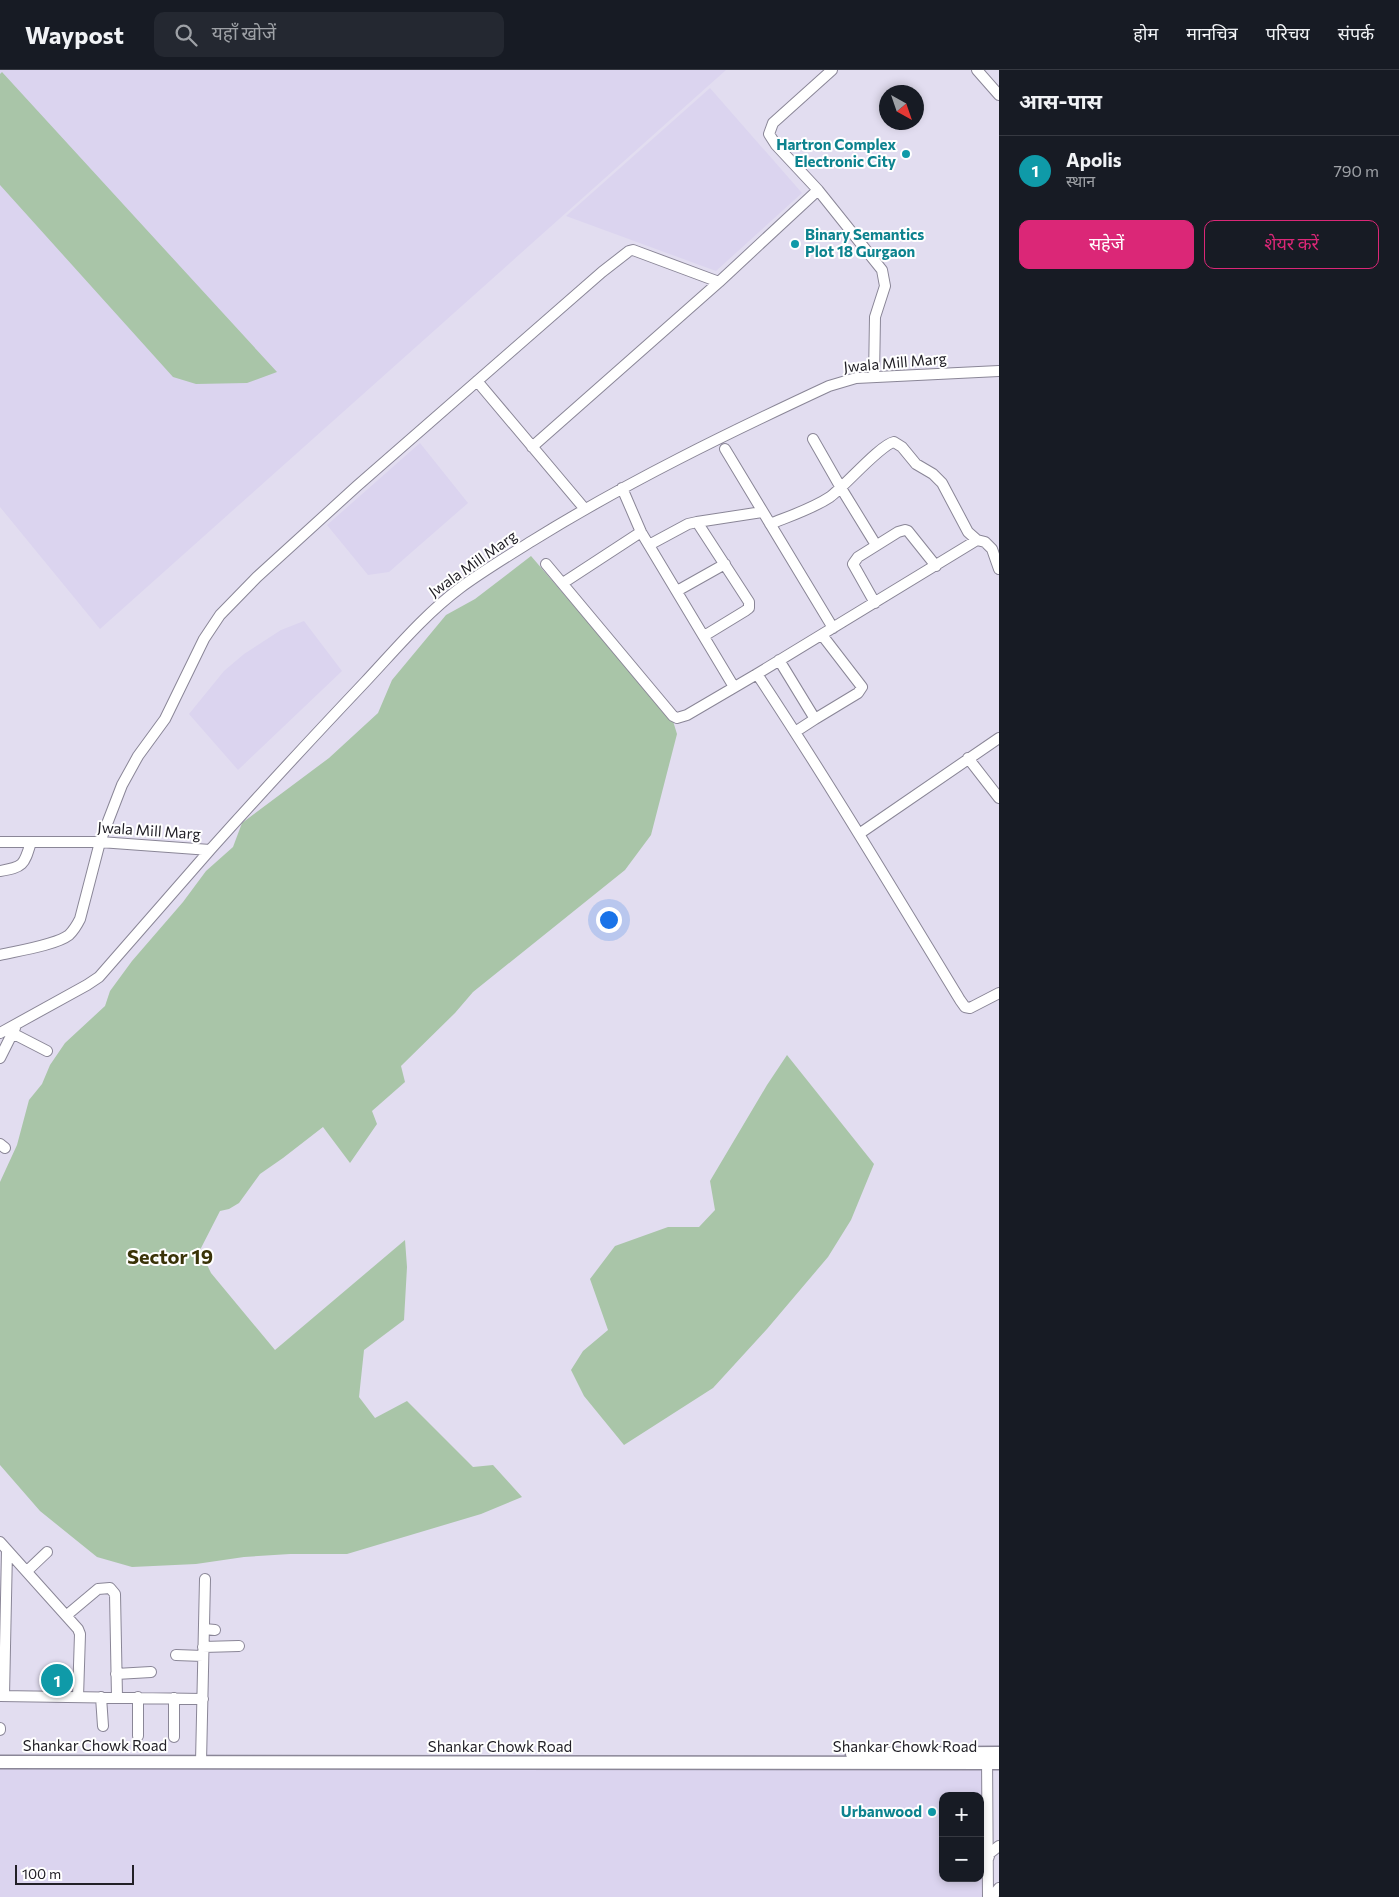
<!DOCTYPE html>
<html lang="hi">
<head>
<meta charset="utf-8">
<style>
	:root { --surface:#171b24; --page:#242831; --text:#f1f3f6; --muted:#9ea1a6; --line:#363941; --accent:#db2777 }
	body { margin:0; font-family:Commissioner,"Noto Sans Devanagari",sans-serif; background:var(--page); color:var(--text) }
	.controls { position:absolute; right:15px; bottom:15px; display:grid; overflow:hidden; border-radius:10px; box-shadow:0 2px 8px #0003 }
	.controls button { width:45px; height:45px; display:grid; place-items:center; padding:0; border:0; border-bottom:1px solid var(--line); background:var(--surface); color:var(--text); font:25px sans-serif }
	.compass { position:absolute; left:879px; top:15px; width:45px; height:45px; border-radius:50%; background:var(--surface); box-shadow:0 2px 8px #0003; rotate:140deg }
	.scale { position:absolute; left:15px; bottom:12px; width:119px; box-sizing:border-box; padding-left:5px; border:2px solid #222027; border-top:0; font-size:14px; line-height:18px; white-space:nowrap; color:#222027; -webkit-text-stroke:4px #fff; paint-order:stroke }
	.you { position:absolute; left:608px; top:849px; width:18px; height:18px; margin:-12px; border:4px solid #fff; border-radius:50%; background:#1a73e8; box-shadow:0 0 0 8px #1a73e833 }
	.badge { display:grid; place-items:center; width:32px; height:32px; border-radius:50%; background:var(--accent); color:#fff; font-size:16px; font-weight:700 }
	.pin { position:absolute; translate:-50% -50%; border:2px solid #fff; box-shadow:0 1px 5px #0006 }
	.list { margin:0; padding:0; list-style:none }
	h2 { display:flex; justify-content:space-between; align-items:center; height:65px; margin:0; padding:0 20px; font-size:21px }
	h2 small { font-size:16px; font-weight:400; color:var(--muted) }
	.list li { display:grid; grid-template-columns:32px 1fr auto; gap:15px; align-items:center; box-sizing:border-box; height:70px; padding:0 20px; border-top:1px solid var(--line) }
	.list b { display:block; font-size:19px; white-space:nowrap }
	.list p { margin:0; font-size:16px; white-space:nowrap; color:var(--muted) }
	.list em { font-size:16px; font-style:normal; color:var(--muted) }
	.actions { display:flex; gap:10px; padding:15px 20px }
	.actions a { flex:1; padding:11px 0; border:1px solid var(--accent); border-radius:10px; text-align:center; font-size:18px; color:var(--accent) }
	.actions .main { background:var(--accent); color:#fff }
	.icon { flex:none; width:28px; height:28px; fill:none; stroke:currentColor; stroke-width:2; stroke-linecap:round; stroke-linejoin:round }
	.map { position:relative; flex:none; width:999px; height:1827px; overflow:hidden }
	header { display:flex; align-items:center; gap:30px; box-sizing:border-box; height:70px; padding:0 25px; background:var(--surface); border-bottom:1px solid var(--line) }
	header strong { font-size:24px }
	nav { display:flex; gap:28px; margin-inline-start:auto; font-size:18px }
	.search { width:350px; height:45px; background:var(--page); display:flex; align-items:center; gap:12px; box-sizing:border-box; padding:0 18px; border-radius:10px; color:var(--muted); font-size:19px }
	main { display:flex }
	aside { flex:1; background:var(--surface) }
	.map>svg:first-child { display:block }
	.built { fill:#dbd4ef; fill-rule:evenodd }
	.green { fill:#a9c5a8 }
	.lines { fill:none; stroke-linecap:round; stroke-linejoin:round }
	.minor-casing { stroke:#8a8697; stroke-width:12 }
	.major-casing { stroke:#8a8697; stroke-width:15 }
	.minor { stroke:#fff; stroke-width:10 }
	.major { stroke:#fff; stroke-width:12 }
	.culture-dot { fill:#0f9aa8; stroke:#fff; stroke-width:2 }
	.labels { text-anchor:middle; stroke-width:4; stroke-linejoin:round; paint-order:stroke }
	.culture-label { font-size:15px; font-weight:bold; fill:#0d838f; stroke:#fff; text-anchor:end }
	.street-label { font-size:15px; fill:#222027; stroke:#fff }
	.district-label { font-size:20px; font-weight:bold; fill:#3a3308; stroke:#fff }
</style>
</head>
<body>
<header>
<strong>Waypost</strong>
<div class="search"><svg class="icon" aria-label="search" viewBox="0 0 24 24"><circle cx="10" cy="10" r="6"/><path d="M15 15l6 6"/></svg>यहाँ खोजें</div>
<nav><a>होम</a><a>मानचित्र</a><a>परिचय</a><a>संपर्क</a></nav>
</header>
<main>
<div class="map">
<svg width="999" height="1827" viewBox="0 0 999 1827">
	<rect width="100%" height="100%" fill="#e2ddf0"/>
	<!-- built -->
	<path class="built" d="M0,0H726L100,559L0,437Z
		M710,18L802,123L716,201L566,146Z
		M420,373L468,433L389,502L368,505L327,455Z
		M304,551L342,601L238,700L189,644L224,601L244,584L281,560Z
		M985,1692L983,1827H0V1696ZM943,1726H980V1808H943Z"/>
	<!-- green -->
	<path class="green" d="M2,2L277,302L247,313L196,314L173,307L0,115V4Z
		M531,486L673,651L677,664L651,765L625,800L473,922L455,943L401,996L405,1012L372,1041L377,1054L350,1093L323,1057L283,1088L260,1104L239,1133L229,1139L220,1141L200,1180L211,1203L275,1280L405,1170L407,1197L404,1250L364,1280L359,1327L375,1348L407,1331L473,1397L493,1395L522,1427L481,1444L347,1484H290L244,1487L196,1494L132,1497L97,1487L40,1441L0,1395V1112L17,1075L29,1030L42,1014L50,995L65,973L105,936L110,921L132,891L183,832L206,801L233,777L242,753L329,688L378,643L392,610L446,545L475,529Z
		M787,985L874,1094L851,1150L828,1187L767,1259L713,1318L624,1375L584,1326L571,1300L583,1281L608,1260L590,1209L615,1176L668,1157H699L715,1140L710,1111L767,1015Z"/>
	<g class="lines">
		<!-- minor casing -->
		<g class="minor-casing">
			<path id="minor" d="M832,0L773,53L769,64L776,75L818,120L882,200L885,216L875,247L874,307
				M977,0L999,25
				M477,311L584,438
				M813,369L841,418L876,475
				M532,377L719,212L818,120
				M725,379L833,558
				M622,418L641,462L734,617
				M697,452L762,442
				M770,454C790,446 812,439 830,427C846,415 880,375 894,372L902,377L916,394L933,404L942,413L968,462L977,470L985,472L992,479L999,499
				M649,475L688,454L697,452L749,532V538L745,541L704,566
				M546,494L673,646L677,648L687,645L757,604L977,470
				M563,513L641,462
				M677,521L725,494
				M875,533L853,494L858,487L898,462L905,460L908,461L936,496
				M779,590L815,649L858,623L862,617L822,565
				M757,604C828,711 893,820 960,930L965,937L970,938L999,923
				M795,662L815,649
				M968,688L999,728
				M859,764L999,668
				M0,772H100L210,780C261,723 312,668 365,612C395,580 424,545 460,518C483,501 508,486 532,471C627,412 728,363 829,316L856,308L999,301
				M0,801C24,797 24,795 31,772
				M0,885C17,881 56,875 69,865C74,860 77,855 80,849L100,772L122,715L138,686L165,649L204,569L220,545L257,507L357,416L602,202L629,181L633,180L719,212
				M0,963L87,915L99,907L210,780
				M12,963L47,981
				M0,988L15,958
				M0,1074L5,1078
				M0,1472L78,1559L80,1564L78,1627
				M27,1501L47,1482
				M67,1545L98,1519L110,1518L115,1524L117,1627
				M204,1559L215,1560
				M203,1577L239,1576
				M176,1585L203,1586
				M116,1604L151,1602
				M0,1626L203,1629
				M4,1626L7,1480
				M101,1627L103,1656
				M138,1627V1666
				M174,1628V1667
				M0,1658V1660
				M987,1686L988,1827
				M201,1692L205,1509
				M988,1789L990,1783L999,1776
				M992,1827L999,1818"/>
		</g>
		<!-- major casing -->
		<g class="major-casing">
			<path id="major" d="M852,1684L999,1683
				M0,1692L999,1693"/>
		</g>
		<!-- minor -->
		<use href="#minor" class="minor"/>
		<!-- major -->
		<use href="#major" class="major"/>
	</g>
	<!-- markers -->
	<g class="culture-dot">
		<circle cx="906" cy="84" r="5"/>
		<circle cx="795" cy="174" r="5"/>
		<circle cx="932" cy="1742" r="5"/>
	</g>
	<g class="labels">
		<!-- culture labels -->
		<g class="culture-label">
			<text x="896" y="80">Hartron Complex<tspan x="896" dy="17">Electronic City</tspan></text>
			<text x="805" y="170" text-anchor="start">Binary Semantics<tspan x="805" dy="17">Plot 18 Gurgaon</tspan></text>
			<text x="922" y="1747">Urbanwood</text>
		</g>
		<!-- street labels -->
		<g class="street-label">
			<text transform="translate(895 293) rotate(-5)" y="5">Jwala Mill Marg</text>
			<text transform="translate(473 494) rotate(-35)" y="5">Jwala Mill Marg</text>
			<text transform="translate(149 761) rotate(4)" y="5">Jwala Mill Marg</text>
			<text x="95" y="1681">Shankar Chowk Road</text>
			<text x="500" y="1682">Shankar Chowk Road</text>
			<text x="905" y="1682">Shankar Chowk Road</text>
		</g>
		<!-- district labels -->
		<g class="district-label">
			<text x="170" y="1194">Sector 19</text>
		</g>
	</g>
</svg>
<div class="controls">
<button>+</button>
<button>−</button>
</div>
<svg class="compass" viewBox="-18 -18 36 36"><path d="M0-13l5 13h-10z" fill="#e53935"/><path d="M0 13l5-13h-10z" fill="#9ea1a6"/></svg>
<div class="scale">100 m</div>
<div class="you"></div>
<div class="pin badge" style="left:57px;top:1610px;background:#0f9aa8">1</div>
</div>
<aside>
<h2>आस-पास<small></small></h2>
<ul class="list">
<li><span class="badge" style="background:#0f9aa8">1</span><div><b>Apolis</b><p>स्थान</p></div><em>790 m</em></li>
</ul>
<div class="actions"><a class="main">सहेजें</a><a>शेयर करें</a></div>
</aside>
</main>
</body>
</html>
